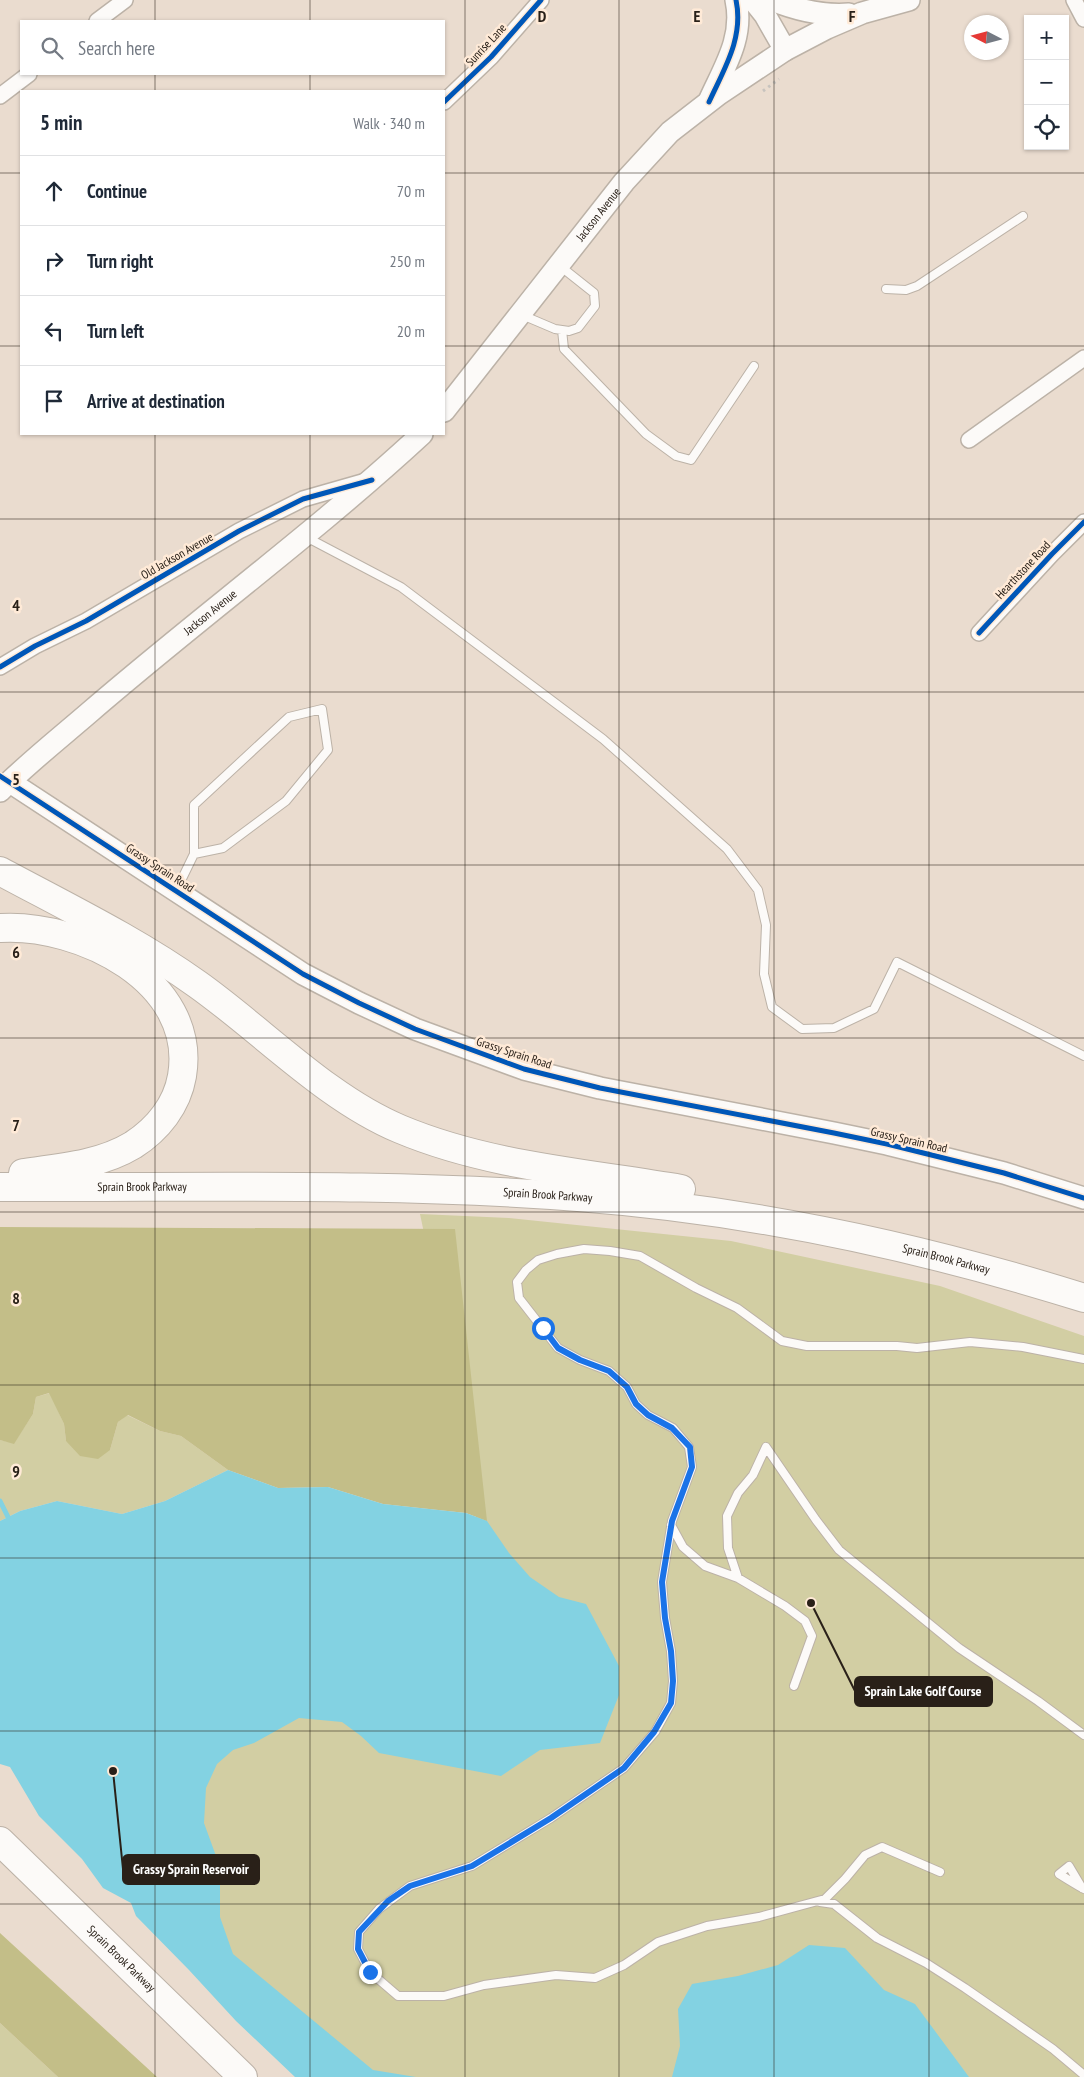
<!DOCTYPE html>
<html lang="en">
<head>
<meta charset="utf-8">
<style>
	:root { --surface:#fff; --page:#f6f6f7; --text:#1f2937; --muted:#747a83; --line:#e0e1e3 }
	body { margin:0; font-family:"PT Sans Narrow",sans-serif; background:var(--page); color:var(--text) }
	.controls { position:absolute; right:15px; top:15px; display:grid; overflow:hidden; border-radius:0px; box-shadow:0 1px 4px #0004 }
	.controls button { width:45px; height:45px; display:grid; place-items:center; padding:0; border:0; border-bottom:1px solid var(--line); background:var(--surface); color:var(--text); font:25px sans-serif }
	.compass { position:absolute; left:964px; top:15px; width:45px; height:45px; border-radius:50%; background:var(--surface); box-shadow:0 1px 4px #0004; rotate:276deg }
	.stop { position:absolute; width:15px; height:15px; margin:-11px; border:4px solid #1a73e8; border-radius:50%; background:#fff }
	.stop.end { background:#1a73e8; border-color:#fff; box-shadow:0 1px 5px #0008 }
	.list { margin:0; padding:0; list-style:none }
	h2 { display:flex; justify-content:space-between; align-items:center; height:65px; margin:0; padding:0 20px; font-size:21px }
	h2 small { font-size:16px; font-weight:400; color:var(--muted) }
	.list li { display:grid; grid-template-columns:32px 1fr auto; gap:15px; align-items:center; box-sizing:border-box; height:70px; padding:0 20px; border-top:1px solid var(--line) }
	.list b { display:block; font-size:19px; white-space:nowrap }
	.list em { font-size:16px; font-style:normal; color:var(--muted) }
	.icon { flex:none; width:28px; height:28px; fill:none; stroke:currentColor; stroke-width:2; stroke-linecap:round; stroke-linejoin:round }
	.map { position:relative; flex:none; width:1084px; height:2077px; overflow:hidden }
	.search { position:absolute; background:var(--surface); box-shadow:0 1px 4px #0004; left:20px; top:20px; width:425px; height:55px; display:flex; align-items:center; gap:12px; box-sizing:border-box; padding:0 18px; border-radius:0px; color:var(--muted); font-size:19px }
	.panel { position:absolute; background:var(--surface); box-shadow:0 1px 4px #0004; left:20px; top:90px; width:425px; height:345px; border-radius:0px }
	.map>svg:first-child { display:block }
	.green { fill:#d2cea3 }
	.forest { fill:#c3be88 }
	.water { fill:#83d2e2 }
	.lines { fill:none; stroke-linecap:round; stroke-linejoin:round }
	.stream { stroke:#83d2e2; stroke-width:5 }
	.lane-casing { stroke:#bcb2a7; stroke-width:10 }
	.street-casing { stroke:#bcb2a7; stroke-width:18 }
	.secondary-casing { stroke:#bcb2a7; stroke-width:24 }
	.highway-casing { stroke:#bcb2a7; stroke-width:30 }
	.path { stroke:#c7c3be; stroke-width:3; stroke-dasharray:2.5 4; stroke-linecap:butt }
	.lane { stroke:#fcfaf8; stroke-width:8 }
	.street { stroke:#fcfaf8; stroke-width:15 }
	.secondary { stroke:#fcfaf8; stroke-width:21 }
	.highway { stroke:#fcfaf8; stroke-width:28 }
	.cycleway-casing { stroke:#ffead7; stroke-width:8 }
	.cycleway { stroke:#0057b8; stroke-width:5 }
	.route { stroke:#1a73e8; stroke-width:6 }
	.grid { fill:none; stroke:#292018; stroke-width:1; stroke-opacity:0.55 }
	.labels { text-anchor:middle; stroke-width:5; stroke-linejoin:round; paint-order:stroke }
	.street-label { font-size:12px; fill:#292018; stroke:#ffead7 }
	.grid-label { font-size:16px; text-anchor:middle; font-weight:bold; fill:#292018; stroke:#ffead7; stroke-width:5; stroke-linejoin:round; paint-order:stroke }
	.leader { fill:none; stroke:#292018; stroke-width:2 }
	.callout-dot { fill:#292018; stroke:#ffead7; stroke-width:2 }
	.callout { fill:#292018; stroke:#292018; stroke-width:2 }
	.callout-label { font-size:14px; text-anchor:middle; font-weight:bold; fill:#fff }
</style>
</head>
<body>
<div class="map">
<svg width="1084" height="2077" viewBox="0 0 1084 2077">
	<rect width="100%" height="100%" fill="#eadccf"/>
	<!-- green -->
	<path class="green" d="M420,1214L509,1218L731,1241L940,1286L1084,1336V2077H365L233,1964L181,1803L235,1684L476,1538V1480Z
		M50,1393L64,1424L66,1441L110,1450L118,1422L127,1415L160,1431L181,1436L228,1470L165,1501L122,1514L57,1501L20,1511L0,1521V1440L14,1443L33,1414L36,1397Z
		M0,2023L58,2077H0Z"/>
	<!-- forest -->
	<path class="forest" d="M0,1227L455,1229L487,1521L466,1513L383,1504L328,1487L278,1488L228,1470L181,1436L160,1431L128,1415L118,1422L110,1450L98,1459L80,1456L66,1441L64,1424L49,1393L36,1397L33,1414L14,1444L0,1440Z
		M0,1933L157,2077H58L0,2023Z"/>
	<!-- water -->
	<path class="water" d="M228,1470L278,1488L328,1487L383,1504L466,1513L487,1521L509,1553L530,1577L559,1597L586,1604L619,1666V1695L600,1743L540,1750L501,1776L379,1753L361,1736L342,1722L299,1718L254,1743L233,1750L217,1764L206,1788L204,1823L220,1867V1917L233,1954L373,2070L416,2077H295L236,2021L189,1970L136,1916L131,1903L103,1888L82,1859L39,1816L10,1767L0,1764V1521L20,1511L57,1501L122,1514L165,1501Z
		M809,1945L845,1948L884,1990L915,2004L969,2077H672L680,2046L678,2009L692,1984L738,1976L778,1965Z"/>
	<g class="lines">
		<!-- stream -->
		<path class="stream" d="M0,1501L8,1517"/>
		<!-- lane casing -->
		<g class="lane-casing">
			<path id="lane" d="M886,289L906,290L917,286L1023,216
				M522,315L555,329L569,331L578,328L595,306L594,293L560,266
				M562,330L564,349L646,434L676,456L691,460L754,366
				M306,537L401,587L603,739L727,849L758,890L766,925L764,974L772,1007L802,1029L834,1028L874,1009L897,962L1084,1056
				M177,889L194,854V805L289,717L322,709L328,750L286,801L223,848L194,854
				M671,1525L683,1547L705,1566L738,1578L728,1548L727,1516L738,1493L753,1475L766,1447L816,1520L839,1550L959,1648L1038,1701L1084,1735
				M738,1578L785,1606L805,1621L812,1636L794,1686
				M940,1872L882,1847L865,1855L845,1879L825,1899L759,1917L707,1926L658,1942L624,1965L595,1978L556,1975L484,1985L444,1996H398L370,1972L358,1949L359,1932L379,1909L410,1886L472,1866L551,1818L624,1768L655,1732L671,1703L673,1681L671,1651L665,1618L662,1582L672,1521L692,1467L689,1447L673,1428L648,1415L636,1404L627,1387L609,1371L580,1360L558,1348L519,1298L517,1282L526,1270L538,1260L557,1254L584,1249L610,1251L640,1256L696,1288L737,1308L782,1341L807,1346H897L917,1348L970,1342L1023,1347L1084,1359
				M1082,1888L1069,1866L1059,1874C1067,1879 1075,1884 1084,1889
				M820,1902L834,1904L877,1938L926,1963L965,1988L1053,2049L1084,2075"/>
		</g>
		<!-- street casing -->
		<g class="street-casing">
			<path id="street" d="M1074,0L1084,19
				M97,21L125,0
				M0,96L29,74
				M444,102L491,57L541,0
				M969,440L1084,358
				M979,633L1052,554L1084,522
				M0,667L35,646L86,621L239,531L303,499L366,481"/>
		</g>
		<!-- secondary casing -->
		<g class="secondary-casing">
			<g id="secondary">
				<path d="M753,0L765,15L785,50"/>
				<path d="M772,0C797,10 823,16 849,14"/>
				<path d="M710,99C725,66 744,37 736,0"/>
				<path id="s1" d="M444,411L624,182L670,132L719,94L785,50L827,28L862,13L909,0"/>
				<path d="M10,782L303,974L359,1003L415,1029L524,1069L600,1088L834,1133L887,1144L1004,1173L1084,1198"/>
				<path id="s2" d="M0,791C28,763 61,737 91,711C200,617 316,532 422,434"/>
			</g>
		</g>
		<!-- highway casing -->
		<g class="highway-casing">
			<g id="highway">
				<path d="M0,871C65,906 137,941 197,984C262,1030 326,1098 400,1129C488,1166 587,1173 681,1189"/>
				<path d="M0,928C80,923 198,981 182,1076C177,1105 158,1129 133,1145C100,1165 60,1168 23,1173"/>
				<path id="s3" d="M0,1187C193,1188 385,1182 578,1197C750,1210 919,1246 1084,1298"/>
				<path id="s4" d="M0,1841L243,2077"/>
			</g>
		</g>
		<!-- path -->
		<path class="path" d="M763,91L779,79"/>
		<!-- lane -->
		<use href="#lane" class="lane"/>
		<!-- street -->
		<use href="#street" class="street"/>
		<!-- secondary -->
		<use href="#secondary" class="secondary"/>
		<!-- highway -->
		<use href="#highway" class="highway"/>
		<!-- cycleway casing -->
		<g class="cycleway-casing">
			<path id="cycleway" d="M444,102L491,57L541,0
				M709,102C724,69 744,38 736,0
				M979,633L1052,554L1084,522
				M0,667L35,646L86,621L239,531L303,499L372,480
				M0,776L303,974L359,1003L415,1029L524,1069L600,1088L834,1133L887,1144L1004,1173L1084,1198"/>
		</g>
		<!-- cycleway -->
		<use href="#cycleway" class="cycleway"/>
	</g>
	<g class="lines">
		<!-- route -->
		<path class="route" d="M370,1972L358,1949L359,1932L388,1901L410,1886L472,1866L551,1818L624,1768L654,1732L671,1703L673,1681L671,1651L665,1618L662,1582L672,1521L692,1467L690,1447L672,1428L648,1415L636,1404L627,1387L609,1371L580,1360L558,1348L543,1328"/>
	</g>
	<!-- grid -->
	<path class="grid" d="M155,0V21M310,0V21M465,0V2077M619,0V2077M774,0V2077M929,0V2077M155,74V91M310,74V91M0,173H21M444,173H1084M0,346H21M444,346H1084M155,434V2077M310,434V2077M0,519H1084M0,692H1084M0,865H1084M0,1038H1084M0,1212H1084M0,1385H1084M0,1558H1084M0,1731H1084M0,1904H1084"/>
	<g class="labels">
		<!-- street labels -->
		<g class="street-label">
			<text transform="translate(486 45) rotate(-47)" y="4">Sunrise Lane</text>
			<text dy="4" stroke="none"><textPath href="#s1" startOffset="250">Jackson Avenue</textPath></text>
			<text transform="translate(177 556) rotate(-30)" y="4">Old Jackson Avenue</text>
			<text transform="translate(1023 570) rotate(-47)" y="4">Hearthstone Road</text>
			<text dy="4" stroke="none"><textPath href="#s2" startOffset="276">Jackson Avenue</textPath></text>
			<text transform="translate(160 868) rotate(33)" y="4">Grassy Sprain Road</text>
			<text transform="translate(514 1053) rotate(18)" y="4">Grassy Sprain Road</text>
			<text transform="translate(909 1140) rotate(13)" y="4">Grassy Sprain Road</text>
			<text dy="4" stroke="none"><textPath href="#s3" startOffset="142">Sprain Brook Parkway</textPath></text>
			<text dy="4" stroke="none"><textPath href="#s3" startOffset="548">Sprain Brook Parkway</textPath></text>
			<text dy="4" stroke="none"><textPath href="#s3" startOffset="952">Sprain Brook Parkway</textPath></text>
			<text dy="4" stroke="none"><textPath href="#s4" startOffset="169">Sprain Brook Parkway</textPath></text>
		</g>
	</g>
	<g class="grid-label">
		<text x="542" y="22">D</text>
		<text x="697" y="22">E</text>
		<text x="852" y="22">F</text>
		<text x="16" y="611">4</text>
		<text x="16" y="785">5</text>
		<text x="16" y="958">6</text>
		<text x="16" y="1131">7</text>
		<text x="16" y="1304">8</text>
		<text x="16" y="1477">9</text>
	</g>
	<!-- callouts -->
	<path class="leader" d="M811 1603L855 1691M113 1771L123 1869"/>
	<g class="callout-dot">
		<circle cx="811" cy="1603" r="5"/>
		<circle cx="113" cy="1771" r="5"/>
	</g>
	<g class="callout">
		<rect x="855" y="1677" width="137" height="29" rx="5"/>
		<rect x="123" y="1855" width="136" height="29" rx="5"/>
	</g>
	<g class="callout-label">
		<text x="923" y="1696">Sprain Lake Golf Course</text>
		<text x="191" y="1874">Grassy Sprain Reservoir</text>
	</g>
</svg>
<div class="controls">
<button>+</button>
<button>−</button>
<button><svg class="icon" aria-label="locate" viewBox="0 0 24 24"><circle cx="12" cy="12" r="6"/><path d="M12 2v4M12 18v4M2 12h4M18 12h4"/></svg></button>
</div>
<svg class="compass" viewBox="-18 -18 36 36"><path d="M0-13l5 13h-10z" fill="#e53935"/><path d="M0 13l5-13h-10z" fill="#747a83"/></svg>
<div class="stop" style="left:543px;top:1328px"></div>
<div class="stop end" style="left:370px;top:1972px"></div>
<div class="search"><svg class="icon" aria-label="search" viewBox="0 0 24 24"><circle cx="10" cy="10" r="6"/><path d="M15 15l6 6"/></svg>Search here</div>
<section class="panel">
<h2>5 min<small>Walk · 340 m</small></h2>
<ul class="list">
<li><svg class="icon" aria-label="ahead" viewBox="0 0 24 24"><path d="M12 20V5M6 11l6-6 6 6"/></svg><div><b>Continue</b></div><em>70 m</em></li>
<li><svg class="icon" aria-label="right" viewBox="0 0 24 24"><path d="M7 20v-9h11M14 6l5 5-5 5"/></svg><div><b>Turn right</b></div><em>250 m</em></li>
<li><svg class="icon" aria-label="left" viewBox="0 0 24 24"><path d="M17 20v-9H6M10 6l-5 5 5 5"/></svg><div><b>Turn left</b></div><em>20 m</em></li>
<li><svg class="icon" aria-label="arrive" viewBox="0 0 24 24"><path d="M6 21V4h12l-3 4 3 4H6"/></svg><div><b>Arrive at destination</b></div></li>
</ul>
</section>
</div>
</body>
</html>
